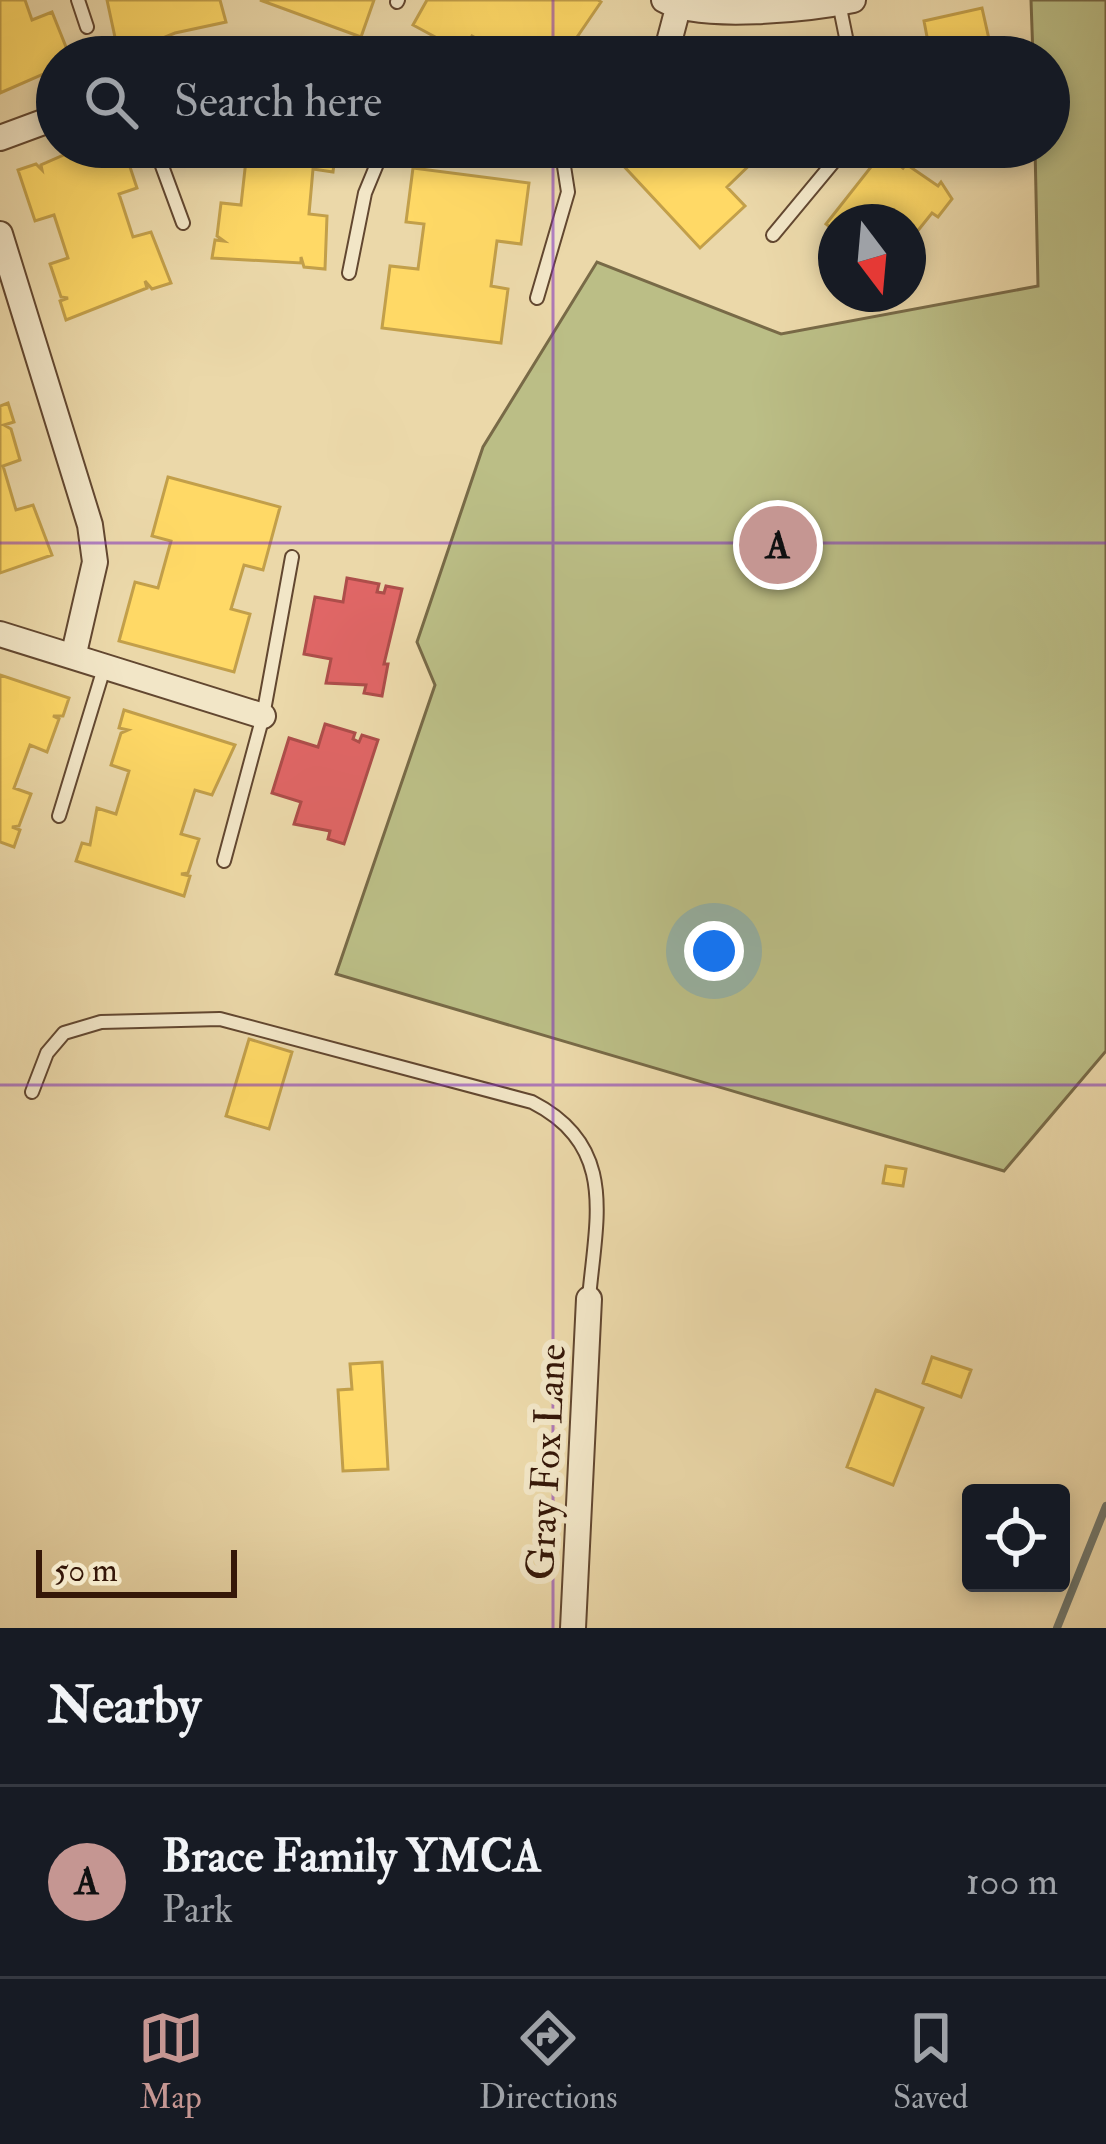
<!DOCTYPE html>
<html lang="en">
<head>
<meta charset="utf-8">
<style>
	:root { --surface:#171b24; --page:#242831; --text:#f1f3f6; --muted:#9ea1a6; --line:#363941; --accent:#c59692 }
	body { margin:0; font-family:"IM FELL Double Pica",serif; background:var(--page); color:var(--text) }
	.controls { position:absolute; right:36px; bottom:36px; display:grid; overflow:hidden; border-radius:12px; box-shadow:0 6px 18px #0003 }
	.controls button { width:108px; height:108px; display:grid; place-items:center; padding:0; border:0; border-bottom:3px solid var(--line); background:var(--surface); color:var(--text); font:60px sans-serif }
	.compass { position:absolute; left:818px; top:204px; width:108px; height:108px; border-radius:50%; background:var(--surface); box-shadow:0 6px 18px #0003; rotate:164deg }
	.scale { position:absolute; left:36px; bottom:30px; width:201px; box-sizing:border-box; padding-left:12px; border:6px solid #351708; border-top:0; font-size:33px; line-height:42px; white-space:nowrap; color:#351708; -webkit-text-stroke:9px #f2e6c7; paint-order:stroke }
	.you { position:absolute; left:714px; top:951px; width:42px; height:42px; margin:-30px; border:9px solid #fff; border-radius:50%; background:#1a73e8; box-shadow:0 0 0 18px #1a73e833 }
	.badge { display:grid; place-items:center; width:78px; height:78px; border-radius:50%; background:var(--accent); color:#111; font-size:39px; font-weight:700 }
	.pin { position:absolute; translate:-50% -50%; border:6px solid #fff; box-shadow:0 3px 12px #0006 }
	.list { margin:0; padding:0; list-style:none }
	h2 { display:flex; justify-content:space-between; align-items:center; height:156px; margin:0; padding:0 48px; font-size:51px }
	h2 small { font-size:39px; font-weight:400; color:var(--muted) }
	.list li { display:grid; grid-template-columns:78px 1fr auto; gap:36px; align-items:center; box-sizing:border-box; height:192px; padding:0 48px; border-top:3px solid var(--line) }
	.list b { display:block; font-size:45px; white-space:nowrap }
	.list p { margin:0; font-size:39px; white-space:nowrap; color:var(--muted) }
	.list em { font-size:39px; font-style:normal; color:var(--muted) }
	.icon { flex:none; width:66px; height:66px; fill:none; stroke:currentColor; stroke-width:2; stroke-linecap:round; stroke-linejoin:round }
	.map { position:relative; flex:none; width:1106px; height:1628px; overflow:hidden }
	.search { position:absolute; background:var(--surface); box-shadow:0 6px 18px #0003; left:36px; right:36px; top:36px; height:132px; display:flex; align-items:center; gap:30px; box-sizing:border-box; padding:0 42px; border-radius:66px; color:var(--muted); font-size:45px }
	.sheet { height:348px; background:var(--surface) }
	nav { display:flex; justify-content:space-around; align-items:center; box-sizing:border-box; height:168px; border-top:3px solid var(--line); background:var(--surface); font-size:33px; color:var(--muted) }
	nav a { display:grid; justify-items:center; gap:6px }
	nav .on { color:var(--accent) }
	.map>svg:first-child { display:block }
	.green { fill:#bbbe86; stroke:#786a47; stroke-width:3 }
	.homes { fill:#ffd966; stroke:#c29f4a; stroke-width:3 }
	.shops { fill:#e06666; stroke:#ad4e4a; stroke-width:3 }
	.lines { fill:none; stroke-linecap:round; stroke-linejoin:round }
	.stream { stroke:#72786d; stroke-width:8 }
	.service-casing { stroke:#624730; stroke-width:16 }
	.minor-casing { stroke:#624730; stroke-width:28 }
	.service { stroke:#f2e6c7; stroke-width:12 }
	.minor { stroke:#f2e6c7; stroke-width:24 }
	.grid { fill:none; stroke:#7b2cbf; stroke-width:3; stroke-opacity:0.55 }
	.labels { text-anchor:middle; stroke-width:12; stroke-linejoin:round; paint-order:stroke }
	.street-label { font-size:39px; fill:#351708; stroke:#f2e6c7 }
</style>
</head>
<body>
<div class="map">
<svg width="1106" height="1628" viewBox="0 0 1106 1628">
	<rect width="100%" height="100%" fill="#ebd8a9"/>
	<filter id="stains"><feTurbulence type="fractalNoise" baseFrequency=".00167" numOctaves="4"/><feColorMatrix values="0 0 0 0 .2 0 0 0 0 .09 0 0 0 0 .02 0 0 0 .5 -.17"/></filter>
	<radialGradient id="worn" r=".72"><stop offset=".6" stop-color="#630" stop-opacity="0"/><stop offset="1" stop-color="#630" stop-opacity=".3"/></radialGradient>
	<!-- green -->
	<path class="green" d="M1031,0H1106V1051L1004,1171L336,974L435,685L417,642L483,447L597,262L781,334L1038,286L1035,147H1049V57H1033Z"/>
	<!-- homes -->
	<path class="homes" d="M0,0H25L32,20L52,12L70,57H57V68L0,93Z
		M107,0H220L226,22L175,33L119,56Z
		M260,0H374L361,37Z
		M427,0H598L601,2L571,46L577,49L572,57H510L472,36L463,52L413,25Z
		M982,8L993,57H907L904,47L928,42L924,21Z
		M735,43L748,57H720Z
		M82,147H127L120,153L126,155L137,188L119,194L133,237L151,232L171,283L152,289L145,281L147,288L66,320L60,301L68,298L61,297L50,264L68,258L54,215L35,221L18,170L36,164L42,170L41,165Z
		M228,147H336L333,172L313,169L309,214L327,216L325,269L304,267L301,257V263L212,258L215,240L224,241L217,236L221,203L241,205L246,160L227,158Z
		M634,147H793L772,166L761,154L727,187L745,206L700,248L619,161Z
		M878,158L888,166L893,160L903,168L906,164L938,186L941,182L952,199L938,217L932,213L908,243V222H836V232L826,224Z
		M413,168L529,183L521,244L497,241L491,286L508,289L501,343L382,328L390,266L418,269L424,224L406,222Z
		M8,403L14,422L4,425L11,429L20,460L3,466L16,510L33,505L52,555L0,573V406Z
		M168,477L280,507L263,570L244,565L231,609L250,614L234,672L119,641L135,582L158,588L171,541L152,536Z
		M0,675L69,698L63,716H53L59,719L47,752L30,745L14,788L31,794L19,826L12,827L20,830L14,847L0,842Z
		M124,710L235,745L212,795L195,790L181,834L199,839L188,873L181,874L190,876L184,896L76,861L82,843L90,845L97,808L116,814L129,771L111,765L121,733L128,730L119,728Z
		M249,1039L292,1052L269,1129L226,1116Z
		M886,1166L906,1169L903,1186L883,1183Z
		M932,1357L971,1370L961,1397L923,1383Z
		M382,1362L388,1469L343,1471L338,1390L352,1389L350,1364Z
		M876,1390L923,1408L893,1485L847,1467Z"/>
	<!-- shops -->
	<path class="shops" d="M347,578L379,584L377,592L384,593L386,586L402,589L384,664H388L382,696L364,693L366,685L326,683L331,659L304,654L315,597L343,602Z
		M325,724L355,733L353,739L359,742L362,735L378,740L344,844L328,839L330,831L294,824L301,802L272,793L289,738L318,747Z"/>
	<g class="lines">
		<!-- stream -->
		<path class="stream" d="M1057,1628L1106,1506"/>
		<!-- service casing -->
		<g class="service-casing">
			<path id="service" d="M78,0L87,27
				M397,2L398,0
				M839,3L850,57
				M155,147L183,223
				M773,235L846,147
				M349,273L365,193L384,147
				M537,298L568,192L561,147
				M59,816L105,665
				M224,861L263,716L292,557
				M32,1092L47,1053L64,1033L101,1022L220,1019L532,1102C618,1146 596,1218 589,1298"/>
		</g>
		<!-- minor casing -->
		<g class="minor-casing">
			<path id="minor" d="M664,0C700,21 811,9 853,0
				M230,57L272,50L304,57
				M665,57L678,8
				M0,138L57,117
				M0,234L90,525L95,562L74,653
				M0,634L263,716
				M573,1628L589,1299"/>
		</g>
		<!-- service -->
		<use href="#service" class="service"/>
		<!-- minor -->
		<use href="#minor" class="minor"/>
	</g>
	<!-- grid -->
	<path class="grid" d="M553,0V57M553,147V1628M0,543H1106M0,1085H1106"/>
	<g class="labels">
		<!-- street labels -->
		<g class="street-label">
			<text transform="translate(545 1462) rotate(-87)" y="14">Gray Fox Lane</text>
		</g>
	</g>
	<rect width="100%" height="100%" filter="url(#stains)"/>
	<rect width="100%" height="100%" fill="url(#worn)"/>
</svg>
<div class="controls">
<button><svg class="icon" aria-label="locate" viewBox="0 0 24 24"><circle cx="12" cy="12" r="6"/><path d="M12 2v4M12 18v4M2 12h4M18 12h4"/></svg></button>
</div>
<svg class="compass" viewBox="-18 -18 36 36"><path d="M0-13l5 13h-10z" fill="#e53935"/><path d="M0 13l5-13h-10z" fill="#9ea1a6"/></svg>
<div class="scale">50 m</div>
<div class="you"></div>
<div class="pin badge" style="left:778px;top:545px">A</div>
<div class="search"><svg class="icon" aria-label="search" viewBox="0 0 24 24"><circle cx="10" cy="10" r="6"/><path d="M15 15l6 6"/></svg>Search here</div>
</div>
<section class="sheet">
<h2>Nearby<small></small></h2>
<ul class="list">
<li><span class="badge">A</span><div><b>Brace Family YMCA</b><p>Park</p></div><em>100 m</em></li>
</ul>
</section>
<nav>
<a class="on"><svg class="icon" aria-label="map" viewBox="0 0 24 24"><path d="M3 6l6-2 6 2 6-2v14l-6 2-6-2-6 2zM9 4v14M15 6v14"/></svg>Map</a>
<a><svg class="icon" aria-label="directions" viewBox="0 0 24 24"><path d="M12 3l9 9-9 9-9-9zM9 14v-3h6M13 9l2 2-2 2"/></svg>Directions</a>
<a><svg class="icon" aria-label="saved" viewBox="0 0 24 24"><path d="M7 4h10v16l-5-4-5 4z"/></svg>Saved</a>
</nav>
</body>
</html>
